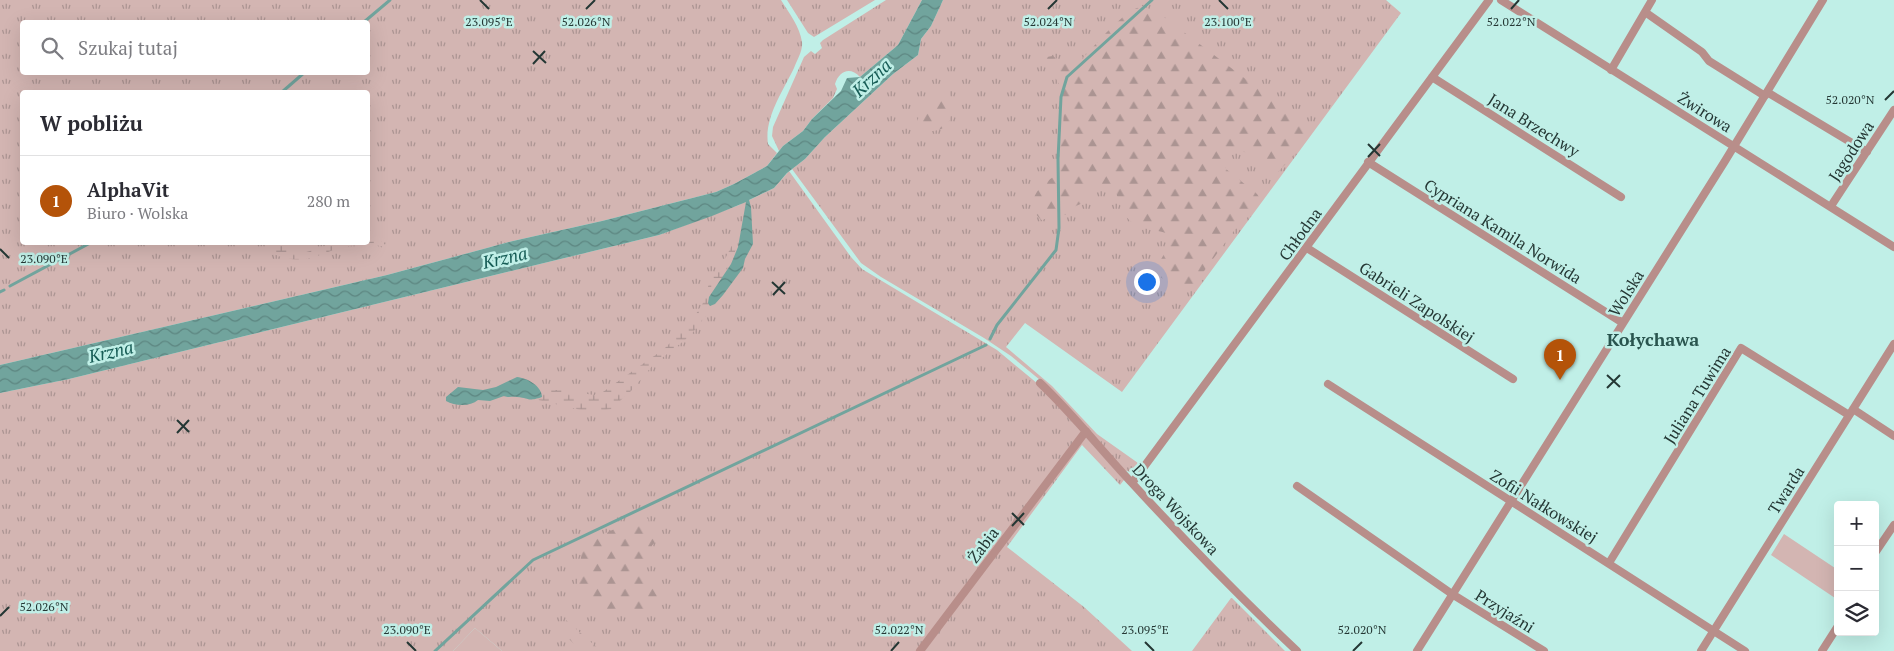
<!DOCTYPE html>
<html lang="pl">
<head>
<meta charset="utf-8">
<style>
	:root { --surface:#fff; --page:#f2f2f3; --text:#2b2b33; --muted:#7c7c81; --line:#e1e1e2; --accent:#b45309 }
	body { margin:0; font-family:"PT Serif",serif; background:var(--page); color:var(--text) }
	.controls { position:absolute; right:15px; bottom:15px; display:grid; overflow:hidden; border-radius:5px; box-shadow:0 5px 20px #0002 }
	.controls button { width:45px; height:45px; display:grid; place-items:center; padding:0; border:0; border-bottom:1px solid var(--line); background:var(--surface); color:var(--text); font:25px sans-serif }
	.you { position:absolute; left:1146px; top:281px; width:18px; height:18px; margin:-12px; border:4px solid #fff; border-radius:50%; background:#1a73e8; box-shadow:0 0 0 8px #1a73e833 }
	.badge { display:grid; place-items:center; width:32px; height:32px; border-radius:50%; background:var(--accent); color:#fff; font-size:16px; font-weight:700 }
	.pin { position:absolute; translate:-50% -41px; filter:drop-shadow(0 1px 2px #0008) }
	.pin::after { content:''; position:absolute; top:26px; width:18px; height:15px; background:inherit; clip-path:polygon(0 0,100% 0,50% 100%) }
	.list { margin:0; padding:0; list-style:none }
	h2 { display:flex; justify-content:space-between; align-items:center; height:65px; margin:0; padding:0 20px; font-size:21px }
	h2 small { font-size:16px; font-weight:400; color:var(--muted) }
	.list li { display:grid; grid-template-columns:32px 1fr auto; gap:15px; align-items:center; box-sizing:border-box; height:90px; padding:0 20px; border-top:1px solid var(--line) }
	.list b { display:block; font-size:19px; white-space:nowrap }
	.list p { margin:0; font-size:16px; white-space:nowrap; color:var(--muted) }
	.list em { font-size:16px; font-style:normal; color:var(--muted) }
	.icon { flex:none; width:28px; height:28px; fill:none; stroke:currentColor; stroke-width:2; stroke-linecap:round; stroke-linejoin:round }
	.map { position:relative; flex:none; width:1894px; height:651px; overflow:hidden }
	.search { position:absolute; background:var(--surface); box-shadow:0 5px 20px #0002; left:20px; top:20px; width:350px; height:55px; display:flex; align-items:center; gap:12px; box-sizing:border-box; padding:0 18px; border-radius:5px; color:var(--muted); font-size:19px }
	.panel { position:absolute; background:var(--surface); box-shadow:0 5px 20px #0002; left:20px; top:90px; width:350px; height:155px; border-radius:5px }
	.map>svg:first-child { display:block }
	.grass { fill:url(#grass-tufts); fill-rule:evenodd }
	.forest { fill:url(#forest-firs) }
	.wetland { fill:url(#wetland-marsh) }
	.green { fill:#d3b5b2 }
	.water { fill:url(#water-waves) }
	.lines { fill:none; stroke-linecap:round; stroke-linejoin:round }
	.stream { stroke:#71a49d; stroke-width:3 }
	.minor { stroke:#b88e8a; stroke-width:8 }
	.ticks { fill:none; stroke:#243734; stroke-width:2 }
	.labels { text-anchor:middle; stroke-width:5; stroke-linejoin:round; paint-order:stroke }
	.street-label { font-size:16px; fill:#243734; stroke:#c0efe7 }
	.water-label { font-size:18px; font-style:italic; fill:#165c55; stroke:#c0efe7 }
	.neighbourhood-label { font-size:18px; font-weight:bold; fill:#29544e; stroke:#c0efe7 }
	.ticks-label { font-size:12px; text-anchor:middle; fill:#243734; stroke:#c0efe7; stroke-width:5; stroke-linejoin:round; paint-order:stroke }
</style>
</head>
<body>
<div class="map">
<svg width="1894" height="651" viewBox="0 0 1894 651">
	<defs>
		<pattern id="grass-tufts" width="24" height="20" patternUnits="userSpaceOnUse" patternTransform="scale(1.25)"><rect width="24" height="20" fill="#d3b5b2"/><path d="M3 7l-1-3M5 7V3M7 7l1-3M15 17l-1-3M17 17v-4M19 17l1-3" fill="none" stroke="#ab9492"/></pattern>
		<pattern id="forest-firs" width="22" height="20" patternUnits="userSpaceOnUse" patternTransform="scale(1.25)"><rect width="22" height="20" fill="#d3b5b2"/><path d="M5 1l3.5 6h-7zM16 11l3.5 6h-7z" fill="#ab9492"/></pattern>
		<pattern id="wetland-marsh" width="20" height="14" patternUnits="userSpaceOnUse" patternTransform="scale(1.25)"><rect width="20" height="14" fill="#d3b5b2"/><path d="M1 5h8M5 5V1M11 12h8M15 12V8" fill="none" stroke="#ab9492"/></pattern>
		<pattern id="water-waves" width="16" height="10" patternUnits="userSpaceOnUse" patternTransform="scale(1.25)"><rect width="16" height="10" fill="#71a49d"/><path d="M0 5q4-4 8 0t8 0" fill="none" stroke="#5d8681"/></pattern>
	</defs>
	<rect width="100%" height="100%" fill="#c0efe7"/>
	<!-- grass -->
	<path class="grass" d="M0,0H781C789,13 800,27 802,42C803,51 797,60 794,68C783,91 764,118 768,144L777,153L767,166L734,184L716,192L602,221L513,241L387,275L0,365ZM22,22H368V72H22ZM22,92H368V242H22Z
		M787,0H875L814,37L808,33Z
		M886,0H922L898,45L860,77C850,66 839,71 835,84L837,89L833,98L812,119L803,131L783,146L779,151L772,136L773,127L804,57L811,51L815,54L822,48L820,43L823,40Z
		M943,0H1386L1401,13L1122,392L1025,323L1006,347L1052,386L1097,434L1138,463L1130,472L1124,470L1040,380L1011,356L984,338L881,277L861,263L792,169L805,159L825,137L893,74L918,55L921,39L931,26Z
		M789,171L851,257L862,269L997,350L1044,389L1124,480L1120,485L1082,445L1007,547L1084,607L1132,651H502L475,628L453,651H0V393L69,379L659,235L739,205L774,188Z
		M1231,598H1232L1285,651H1192Z"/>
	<!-- forest -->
	<path class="forest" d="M1143,6L1160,14L1309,127C1305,143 1290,160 1278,172L1268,169L1250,155L1235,147L1225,150L1222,154L1226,169L1257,194L1259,197L1190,290H1183L1153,273L1170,244L1169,234C1152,228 1133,230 1123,212C1119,203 1118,195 1112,186L1090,188L1087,190L1085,202L1069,209L1067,215L1056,213L1049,218L1041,220C1022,201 1041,185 1056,175C1060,155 1068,106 1061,88C1057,78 1049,71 1045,61L1046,57L1053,56C1062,63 1070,65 1081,60C1096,45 1123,10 1143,6Z
		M948,90C952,97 952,102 951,110C951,129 939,132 923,131L917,125L919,114L938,91Z
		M644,516L648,519L659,538L645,553L643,577L646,584L658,590L660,594L641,614H635L621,607L610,613L602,612L577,587L583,543Z
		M566,620L601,651H581L563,633Z"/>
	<!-- wetland -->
	<path class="wetland" d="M741,227C738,254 725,275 709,297L710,305L715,304L690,336L653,365L631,391L611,409L596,412L585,411L534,399L542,397L538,387L531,382L550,390H562L594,395L600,394L664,349L691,322L703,303L710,280L721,267Z
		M368,229L372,231L391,251C384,250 378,243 370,244C361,244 352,246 343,247C330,250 319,257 306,259C297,261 272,258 268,248L271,243H301L298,246L300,254L335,243L368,242V238L381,241L368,232Z"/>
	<!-- green -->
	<path class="green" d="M1784,534L1838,570V600L1771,555Z
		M475,628L502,651H453Z"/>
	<!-- water -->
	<path class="water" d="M922,0H943L931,26L921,39L918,55L893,74L825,137L805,159L787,173L774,188L749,200L751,207L753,244L745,259L743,268L723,295L715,304L710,306L708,303L709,297L731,264L738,247L746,202L712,216L659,235L69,379L0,393V365L387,275L513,241L602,221L716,192L734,184L767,166L783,146L803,131L812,119L841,91L847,78L860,77L898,45Z
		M517,377C527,378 542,386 542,397C527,402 530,398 517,397C512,396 509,398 504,396L490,401L478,400C470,407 455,406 446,401V397L458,387L483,390L496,387Z"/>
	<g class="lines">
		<!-- stream -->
		<path class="stream" d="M364,22L390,0
			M282,92L305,72
			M10,286L92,242
			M0,292L4,290
			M990,339L997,325L1056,250L1059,228L1058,159L1061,97L1067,77L1152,0
			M435,651L533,560L986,345"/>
		<!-- minor -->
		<path class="minor" d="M1501,0L1894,247
			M1645,12L1702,52L1709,61L1765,96
			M1611,70L1652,0
			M1432,77L1621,197
			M1767,92L1867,152
			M1368,162L1623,323
			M1831,206L1894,110
			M1307,248L1513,379
			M1040,383C1073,414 1101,450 1132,483C1185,541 1240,597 1297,651
			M1328,384L1745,651
			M1853,409L1894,436
			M1132,483L1489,0
			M1297,486L1452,594L1544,651
			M1875,553L1894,525
			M1609,563L1741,348L1849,415
			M920,651L1086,431
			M1417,651L1725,161L1823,0
			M1701,651L1894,344
			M1822,651L1838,626"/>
	</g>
	<!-- ticks -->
	<path class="ticks" d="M480,0L489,9M1219,0L1228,9M586,9L595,0M1048,9L1057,0M1511,9L1519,0M533,51L546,63M533,64L545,51M1885,100L1894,91M1368,144L1380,156M1368,157L1380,144M0,249L9,258M772,282L785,294M773,295L785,282M1607,375L1620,387M1607,388L1620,375M177,420L189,432M177,433L189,420M1012,513L1024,525M1012,526L1024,513M0,616L9,607M407,642L416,651M1145,642L1154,651M891,651L899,642M1353,651L1362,642"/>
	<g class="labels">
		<!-- street labels -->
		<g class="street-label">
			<text transform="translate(1705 112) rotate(32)" y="6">Żwirowa</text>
			<text transform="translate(1534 125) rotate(32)" y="6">Jana Brzechwy</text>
			<text transform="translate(1851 151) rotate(-57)" y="6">Jagodowa</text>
			<text transform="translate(1503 231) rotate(32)" y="6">Cypriana Kamila Norwida</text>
			<text transform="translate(1300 234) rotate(-54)" y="6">Chłodna</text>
			<text transform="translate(1626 293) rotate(-58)" y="6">Wolska</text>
			<text transform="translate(1417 302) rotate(33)" y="6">Gabrieli Zapolskiej</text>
			<text transform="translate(1697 395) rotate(-58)" y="6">Juliana Tuwima</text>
			<text transform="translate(1786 490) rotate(-58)" y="6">Twarda</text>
			<text transform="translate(1544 506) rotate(32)" y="6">Zofii Nałkowskiej</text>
			<text transform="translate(1176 509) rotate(47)" y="6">Droga Wojskowa</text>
			<text transform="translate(983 545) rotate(-53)" y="6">Żabia</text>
			<text transform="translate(1505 611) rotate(32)" y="6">Przyjaźni</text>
		</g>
		<!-- water labels -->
		<g class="water-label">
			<text transform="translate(872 78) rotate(-43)" y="6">Krzna</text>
			<text transform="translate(505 258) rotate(-13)" y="6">Krzna</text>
			<text transform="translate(111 352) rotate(-13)" y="6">Krzna</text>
		</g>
		<!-- neighbourhood labels -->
		<g class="neighbourhood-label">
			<text x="1653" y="346">Kołychawa</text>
		</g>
	</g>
	<g class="ticks-label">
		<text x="489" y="26">23.095°E</text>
		<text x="1228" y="26">23.100°E</text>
		<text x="586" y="26">52.026°N</text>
		<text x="1048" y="26">52.024°N</text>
		<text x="1511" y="26">52.022°N</text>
		<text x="1850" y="104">52.020°N</text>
		<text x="44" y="263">23.090°E</text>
		<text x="44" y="611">52.026°N</text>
		<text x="899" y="634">52.022°N</text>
		<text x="1362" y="634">52.020°N</text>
		<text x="407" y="634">23.090°E</text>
		<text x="1145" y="634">23.095°E</text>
	</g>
</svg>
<div class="controls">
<button>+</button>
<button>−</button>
<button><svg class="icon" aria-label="layers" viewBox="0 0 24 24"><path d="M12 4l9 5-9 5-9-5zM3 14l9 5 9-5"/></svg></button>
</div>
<div class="you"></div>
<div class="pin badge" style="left:1560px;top:380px">1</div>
<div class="search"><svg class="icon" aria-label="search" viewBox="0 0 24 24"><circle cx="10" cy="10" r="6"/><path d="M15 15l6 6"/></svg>Szukaj tutaj</div>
<section class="panel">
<h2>W pobliżu<small></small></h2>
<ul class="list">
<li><span class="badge">1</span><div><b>AlphaVit</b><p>Biuro · Wolska</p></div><em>280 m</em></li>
</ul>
</section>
</div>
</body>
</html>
